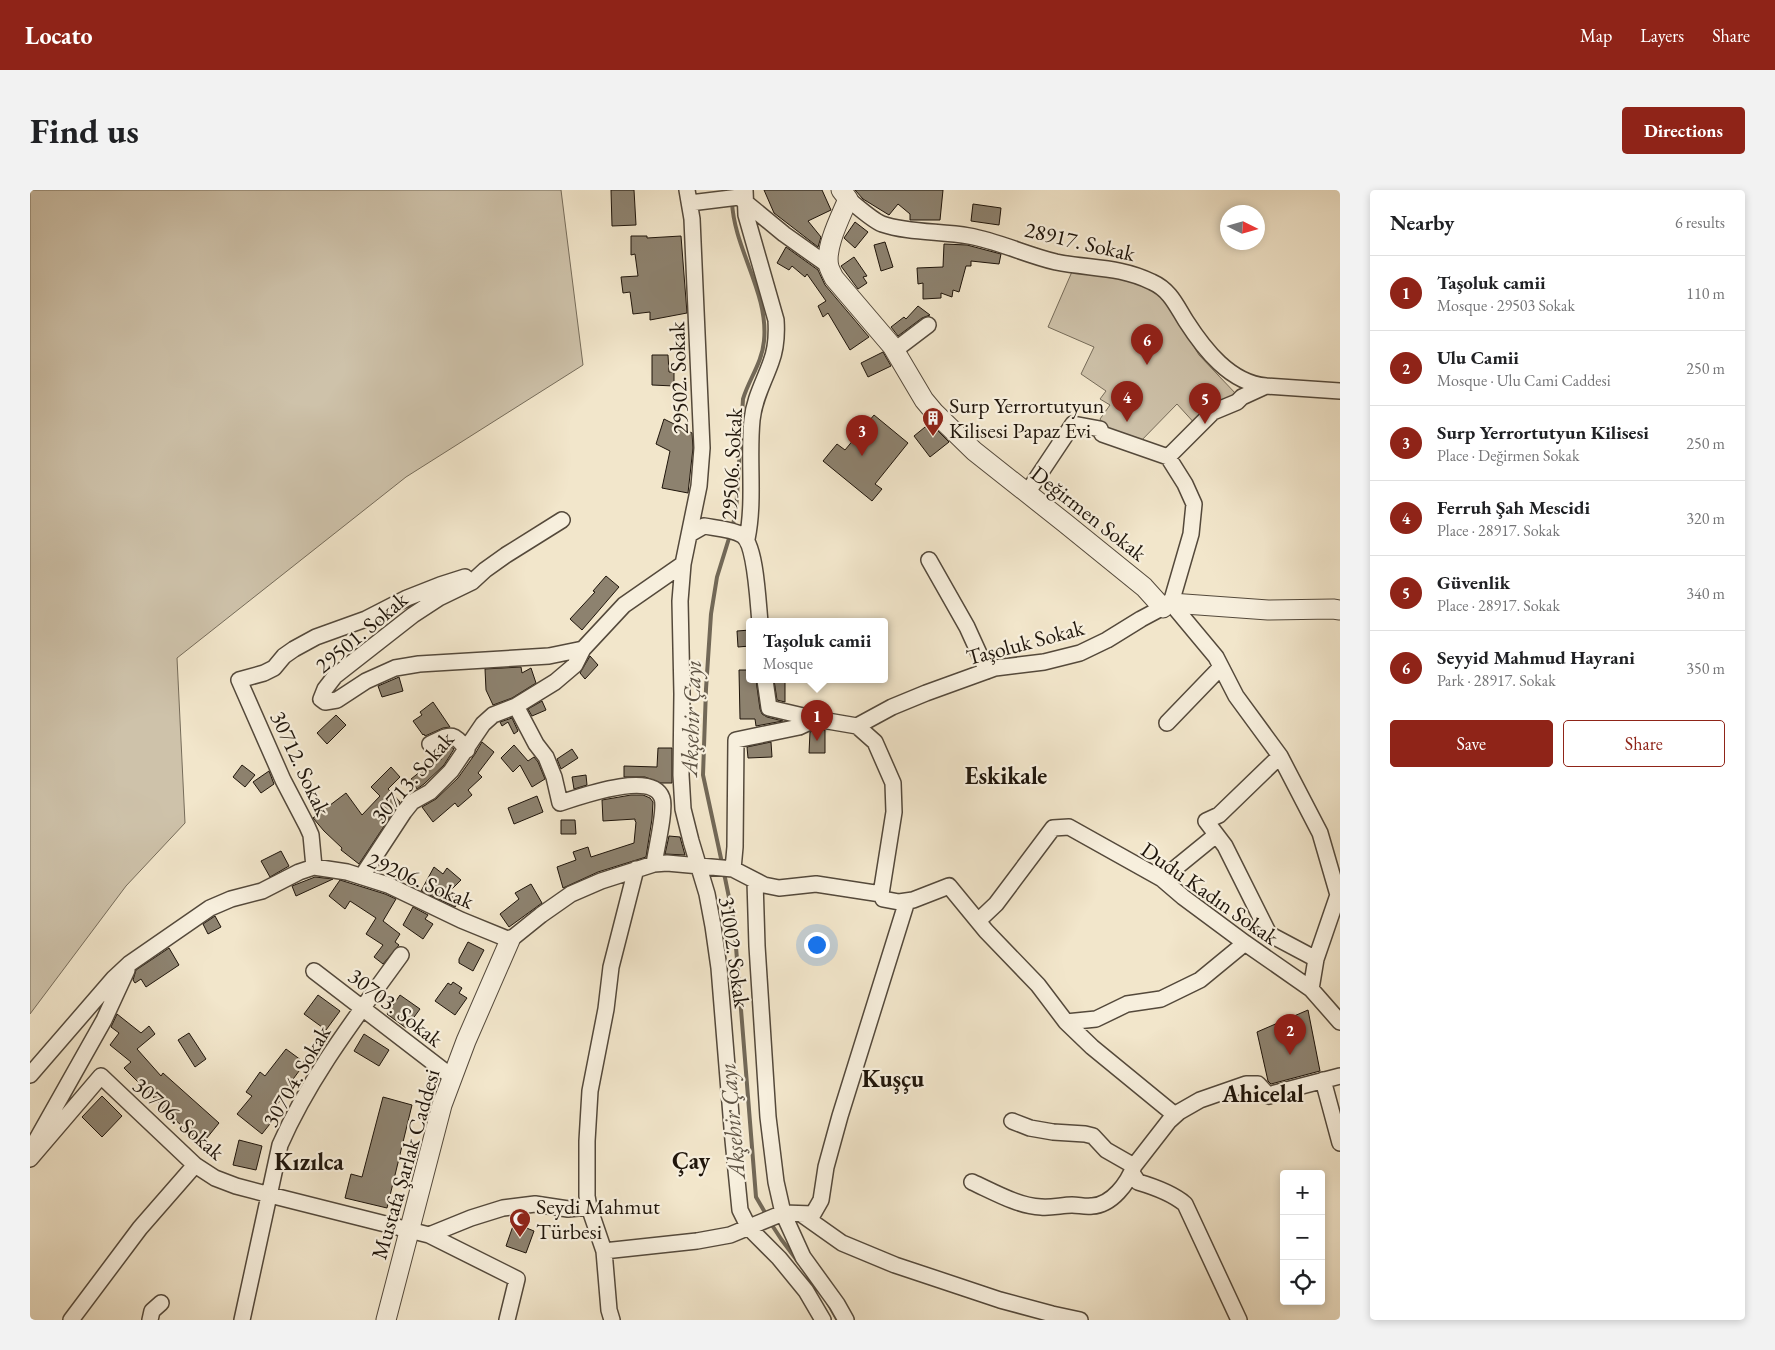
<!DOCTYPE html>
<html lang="en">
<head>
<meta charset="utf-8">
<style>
	:root { --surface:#fff; --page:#f2f2f2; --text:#202124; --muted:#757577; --line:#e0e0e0; --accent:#8f2418 }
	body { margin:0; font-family:"EB Garamond",serif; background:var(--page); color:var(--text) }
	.controls { position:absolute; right:15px; bottom:15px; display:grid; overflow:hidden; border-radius:5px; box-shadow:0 2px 8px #0003 }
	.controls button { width:45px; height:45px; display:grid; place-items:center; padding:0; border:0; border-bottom:1px solid var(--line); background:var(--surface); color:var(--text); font:25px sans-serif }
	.compass { position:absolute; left:1190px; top:15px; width:45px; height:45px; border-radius:50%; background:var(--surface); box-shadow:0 2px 8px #0003; rotate:95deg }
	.you { position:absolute; left:786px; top:754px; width:18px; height:18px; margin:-12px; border:4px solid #fff; border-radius:50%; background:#1a73e8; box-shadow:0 0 0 8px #1a73e833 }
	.badge { display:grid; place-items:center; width:32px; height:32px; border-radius:50%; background:var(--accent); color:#fff; font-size:16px; font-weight:700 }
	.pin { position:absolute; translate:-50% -41px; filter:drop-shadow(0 1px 2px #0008) }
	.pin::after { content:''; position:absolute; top:26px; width:18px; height:15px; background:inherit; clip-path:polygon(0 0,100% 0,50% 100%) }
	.popup { position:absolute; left:716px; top:428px; width:142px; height:65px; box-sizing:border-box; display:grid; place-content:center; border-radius:5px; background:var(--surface); filter:drop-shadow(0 1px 4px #0005); font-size:16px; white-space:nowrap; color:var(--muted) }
	.popup b { font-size:19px; color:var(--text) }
	.popup::after { content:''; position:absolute; left:50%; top:100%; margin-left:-10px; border:10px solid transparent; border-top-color:var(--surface) }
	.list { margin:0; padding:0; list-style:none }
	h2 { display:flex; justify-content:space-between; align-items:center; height:65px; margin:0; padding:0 20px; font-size:21px }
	h2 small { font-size:16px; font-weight:400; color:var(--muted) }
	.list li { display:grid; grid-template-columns:32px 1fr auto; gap:15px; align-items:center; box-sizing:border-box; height:75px; padding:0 20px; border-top:1px solid var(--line) }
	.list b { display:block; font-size:19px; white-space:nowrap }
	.list p { margin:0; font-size:16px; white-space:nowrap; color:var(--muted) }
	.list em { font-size:16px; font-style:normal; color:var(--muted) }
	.actions { display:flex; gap:10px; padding:15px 20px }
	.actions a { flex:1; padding:11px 0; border:1px solid var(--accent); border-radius:5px; text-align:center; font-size:18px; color:var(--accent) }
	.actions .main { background:var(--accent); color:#fff }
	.icon { flex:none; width:28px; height:28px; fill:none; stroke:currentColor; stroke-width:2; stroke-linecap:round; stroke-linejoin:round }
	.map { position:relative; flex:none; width:1310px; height:1130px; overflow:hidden; border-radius:5px }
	header { display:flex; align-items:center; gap:30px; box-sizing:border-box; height:70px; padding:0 25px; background:var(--accent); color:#fff }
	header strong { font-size:24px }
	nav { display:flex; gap:28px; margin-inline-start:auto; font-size:18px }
	.intro { display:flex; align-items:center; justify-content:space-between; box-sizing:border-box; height:120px; padding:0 30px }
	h1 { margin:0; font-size:35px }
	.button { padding:12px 22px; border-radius:5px; background:var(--accent); color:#fff; font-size:18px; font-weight:700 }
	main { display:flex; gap:30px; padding:0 30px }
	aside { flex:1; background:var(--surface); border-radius:5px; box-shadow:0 2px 8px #0003 }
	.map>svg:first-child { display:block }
	.green { fill:#cec2aa; stroke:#766c5a }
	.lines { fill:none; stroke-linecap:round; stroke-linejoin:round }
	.stream { stroke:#726857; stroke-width:4 }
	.building { fill:#8d826f; stroke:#1f150b }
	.minor-casing { stroke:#54493b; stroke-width:18 }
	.tertiary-casing { stroke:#54493b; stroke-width:21 }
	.minor { stroke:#f7efdd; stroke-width:15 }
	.tertiary { stroke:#f7efdd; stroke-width:19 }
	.labels { text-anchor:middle; stroke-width:4.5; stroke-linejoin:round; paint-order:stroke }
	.street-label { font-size:22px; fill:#1f150b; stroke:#f7efdd }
	.poi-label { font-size:22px; fill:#1f150b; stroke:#f7efdd; text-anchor:start }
	.water-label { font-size:24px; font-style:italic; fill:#5e5344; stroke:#f7efdd }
	.neighbourhood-label { font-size:24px; font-weight:bold; fill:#1f150b; stroke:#f7efdd }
</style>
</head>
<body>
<header>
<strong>Locato</strong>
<nav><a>Map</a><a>Layers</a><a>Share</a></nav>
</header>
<div class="intro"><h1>Find us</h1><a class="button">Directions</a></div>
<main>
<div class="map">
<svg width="1310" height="1130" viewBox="0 0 1310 1130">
	<rect width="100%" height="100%" fill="#f2e6cb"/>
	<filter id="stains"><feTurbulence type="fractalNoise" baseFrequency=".004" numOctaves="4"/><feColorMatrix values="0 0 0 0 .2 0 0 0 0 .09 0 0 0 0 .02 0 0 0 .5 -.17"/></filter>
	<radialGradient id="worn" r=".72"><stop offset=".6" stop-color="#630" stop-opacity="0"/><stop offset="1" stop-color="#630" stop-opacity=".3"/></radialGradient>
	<!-- green -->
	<path class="green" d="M0,0H531L553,175L376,287L147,468L155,633L96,696L0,824Z
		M1044,77L1090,86L1131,103L1169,165L1207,205L1167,236L1147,214L1107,255L1081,245L1070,229L1080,215L1070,209L1076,201L1051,184L1064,157L1018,137Z"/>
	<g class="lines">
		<!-- stream -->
		<path class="stream" d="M702,338L706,322L713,209C719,189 732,173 734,151C739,103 704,59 702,12
			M692,673L673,585L676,499L681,424L687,387L700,345
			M694,683L704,732L726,1007L737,1026
			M740,1032L751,1049L769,1073
			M798,1113L807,1129"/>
	</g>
	<!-- building -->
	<path class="building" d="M581,0H604L606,35L582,36Z
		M734,0H792L801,20L778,31L791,47L788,57L744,23Z
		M825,0H913L910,30H880V24L868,14L859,25L833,9Z
		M943,14L971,18L969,35L941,31Z
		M825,32L838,42L825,58L814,48Z
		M601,46H617V48L651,46L657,123L620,130V122L603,124L600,102L593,103L591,87L608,86L605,64L601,65Z
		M855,52L863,77L851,81L844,55Z
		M914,54L937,55L971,64L969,74L941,71V76H936L929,102L923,100L922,107L911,103V108L893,109V93L888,94L887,78L913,77Z
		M756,57L788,80L795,95L839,147L820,160L798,123L793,127L788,116L796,111L777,84L775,87L762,76L759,80L747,73Z
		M824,67L837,86L833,87L837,93L828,99L811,76Z
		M888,116L900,125L892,128L868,146L861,137L874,127L876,129Z
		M853,162L861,176L838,187L831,173Z
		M622,165H638L639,182H644V196L622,195Z
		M844,225L878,253L845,294L852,299L842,311L793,271L807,254L815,260Z
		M634,229L662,243L663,258L658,303L632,298L640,261L626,254Z
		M900,233L919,252L900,267L884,246Z
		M576,386L589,397L552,440L540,429L565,402L563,401Z
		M720,440V456L708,457L707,441Z
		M560,466L568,475L555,489L550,483Z
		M491,477L492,483L501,478L506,493L482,508L463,515L456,500L455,479Z
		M709,480H720V490H726L730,519L732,524L737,527L753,531L726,536L725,529H710Z
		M369,487L373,501L352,507L348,496Z
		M744,490H755V512L747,510Z
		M512,511L516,520L502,526L498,519Z
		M403,512L420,537L413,538L395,546L394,544L393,545L383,531L392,525L390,522Z
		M306,525L316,535L297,554L287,543Z
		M482,528L488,541L484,544L478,532L472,536L470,532Z
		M787,539L795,540V563H779L780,542Z
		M452,552L464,562L448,583L452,587L438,600L442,605L428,617L425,613L403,632L392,617L406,609L428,588L445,564Z
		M741,552L742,567L718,568L717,557Z
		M484,555L498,571L504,567L508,572L515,589L502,597L490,575L483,582L471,568Z
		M420,556L424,559L414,575L394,594L387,599L381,589L391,581L390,579L412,569L406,561Z
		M628,558H642V593H631L615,587H594V576L627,577Z
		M542,559L548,568L531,579L527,569Z
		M212,575L225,585L215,597L203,587Z
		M361,577L370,587L358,599L370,612L329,674L311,660L312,658L294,641L283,628L316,603L332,625L350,606L341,597Z
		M239,581L244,594L231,603L223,592Z
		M556,585L557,595L544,599L542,587Z
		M601,605H613L620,608L623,612L622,629L616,667L568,682L533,698L527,677L546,670L543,662L558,657L561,667L604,653L606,632L605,631V629L573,631L572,610Z
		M507,606L513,622L484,634L478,618Z
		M531,630H545L546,644H531Z
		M639,646L650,647L655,665L635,664Z
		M251,661L259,676L240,687L231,671Z
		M404,677L413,684L417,678L431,690L420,701L429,711L425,717L391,701Z
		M285,687L303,689L266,706L262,696Z
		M310,690L355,704L366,709L353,731L370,744L365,752L369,755L353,774L344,767L353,755L336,744L346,728L320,711L315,719L299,706Z
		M501,694L512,713L479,737L470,724L489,709L485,703Z
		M383,717L398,725L395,729L403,734L393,749L373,735Z
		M185,726L191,737L178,744L173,734Z
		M438,752L454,760L443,781L429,773V769Z
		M139,758L149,775L116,797L111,789L105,793L103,790L106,780Z
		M423,792L432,798L429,803L437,808L425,825L405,811L418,793L421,795Z
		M288,805L310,821L296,840L274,824Z
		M370,805L390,819L376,838L357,824Z
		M1278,820L1290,881L1241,894L1238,891L1227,842Z
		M87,824L111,843L119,836L125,844L107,859L131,886L133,883L189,933L172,954L132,918L133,917L94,878L101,872L80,855L89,843L81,837Z
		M159,843L176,869L165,877L148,850Z
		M334,844L359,860L349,876L324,861Z
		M256,859L275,873L255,900L257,901L239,926L243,930L232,944L207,924L222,906L216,902L230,882L235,886Z
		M72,906L92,926L72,947L52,927Z
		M353,907L382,915L357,1018L315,1008L321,984L332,987Z
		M209,950L232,956L226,980L203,975Z
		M484,1033L504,1041L496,1063L476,1056Z"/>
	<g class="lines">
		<!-- minor casing -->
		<g class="minor-casing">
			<path id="minor" d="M657,0L662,29L672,258L669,296L653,374L650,411L652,504L651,585L653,619L661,651L677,704L683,736L689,778L703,950L710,1020L719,1038L749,1068L776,1101L793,1130
				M715,0L716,25L746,130C747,145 746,159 741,172C734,192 724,209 722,230C718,269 725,310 717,349
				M818,9C827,16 842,30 852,34C878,43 911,41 939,46C968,51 996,65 1026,72C1061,79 1089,76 1122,92C1140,100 1146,115 1156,131C1174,159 1200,193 1236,196
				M660,13L709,7L754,44L799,76
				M865,160L898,135
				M1138,267L1183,222L1207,212L1212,207L1236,196L1310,201
				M997,303L1043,234L1070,239L1072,244L1138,267L1155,294L1164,314L1161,344L1141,413
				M532,330L476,365L455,380L442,392L409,408L383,425L305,486L295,499L291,509L295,512L307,510L336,491L365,478L389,474L519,466L553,459
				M660,344L674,336C685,338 702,339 712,345C726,354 728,415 730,432
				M899,370L937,437L957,481
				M1141,413L1186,467L1206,506L1250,566L1290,643L1308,705L1286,769L1281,799
				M735,490L739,518L786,529
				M486,516L506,554L516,567L524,587L530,613C549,607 622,580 632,608C636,619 626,660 624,674
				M1137,533L1191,477
				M827,536L862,517L896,503L965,478L1014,472L1050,463L1077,450L1111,429L1141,413
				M400,554C420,545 422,540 437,560
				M1250,566L1189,625L1176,631L1195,656L1239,744L1286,769
				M284,677L281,645L277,636L253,590L209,490L234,483L244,478L254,466L264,459L286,447L336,429L377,408L410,395L435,387
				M703,679L705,657L706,550L769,537L786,529L827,536L845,552L863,593L864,622L851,704
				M332,686L374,622L382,612L400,602L421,581L453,534L463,525L486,516L525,492L545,475L553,459L594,415L653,374
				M1132,689L1186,645
				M725,691L727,756L738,927L746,992L753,1023L773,1067L807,1114L816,1130
				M948,731L966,714L1023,638L1039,637L1132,689L1153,707L1215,753L1281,799L1310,832
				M284,781L422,887
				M1036,832L1066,829L1097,814L1131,809L1170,790L1215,753
				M0,885L84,788L99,774L180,718L201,709L232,701L269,682L284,677L317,682L358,695L431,730L480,750L511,725L541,704L571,691L624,674L637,673L703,679L734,695L749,698L786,694L851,704L853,709L869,712L883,710L919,696L956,741L1008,795L1036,832L1062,857L1145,925
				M1293,890L1310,953
				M982,931L1000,938L1023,942L1055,944L1063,946L1076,960L1104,976
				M3,956L74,830L97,780
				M0,969L71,886L165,975L185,988L206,996L240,1005L399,1045L487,1089L477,1130
				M1102,983L1108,992C1125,997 1142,1003 1155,1014L1209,1130
				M942,992C964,1002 988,1016 1011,1017C1022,1018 1032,1015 1042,1015C1049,1015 1055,1017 1062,1016C1082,1015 1098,993 1104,976L1139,931L1149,922L1170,910L1216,894H1228L1239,906L1245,903L1310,886
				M771,1024L812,1053L865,1075L970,1110L1022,1124L1050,1130
				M399,1045L441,1028L473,1018L505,1014L538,1019L559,1017
				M574,1061L667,1051L700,1045L753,1023L783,1024L791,1010L796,977L810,926L877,711
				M41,1130L110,1038L165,975
				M120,1130L122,1121L131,1113
				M212,1130L250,955C280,886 327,826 371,765
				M582,1130L579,1120L574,1061L559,1017L557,1006V951L560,901L576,819L581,777L606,679"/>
		</g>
		<!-- tertiary casing -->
		<g class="tertiary-casing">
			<path id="tertiary" d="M811,0L818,9C811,26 794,58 799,77C800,80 802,84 804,88L862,156L894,210L904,222L944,261L1035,333L1114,397L1133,418
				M1141,413L1238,420L1303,419L1310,420
				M356,1130L412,915L436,851L480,750"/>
		</g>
		<!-- minor -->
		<use href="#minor" class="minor"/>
		<!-- tertiary -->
		<use href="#tertiary" class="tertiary"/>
	</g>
	<!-- icons -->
	<defs>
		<g id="building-pin" transform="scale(1.125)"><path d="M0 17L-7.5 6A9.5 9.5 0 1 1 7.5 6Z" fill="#8f2418" stroke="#f7efdd"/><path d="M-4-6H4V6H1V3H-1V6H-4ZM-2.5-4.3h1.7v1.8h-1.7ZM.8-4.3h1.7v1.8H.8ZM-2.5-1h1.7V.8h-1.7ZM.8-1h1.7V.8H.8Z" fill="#fff"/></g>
		<g id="mosque-pin" transform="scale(1.125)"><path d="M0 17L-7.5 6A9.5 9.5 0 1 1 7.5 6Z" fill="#8f2418" stroke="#f7efdd"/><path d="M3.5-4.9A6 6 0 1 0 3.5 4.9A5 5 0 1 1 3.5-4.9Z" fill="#fff"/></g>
	</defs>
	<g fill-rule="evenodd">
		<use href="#building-pin" x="903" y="228"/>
		<use href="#mosque-pin" x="490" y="1029"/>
	</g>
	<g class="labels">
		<!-- street labels -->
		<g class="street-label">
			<text transform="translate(1050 51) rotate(13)" y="8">28917. Sokak</text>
			<text transform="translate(648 188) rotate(-92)" y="8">29502. Sokak</text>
			<text transform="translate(701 274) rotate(-87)" y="8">29506. Sokak</text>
			<text transform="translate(1059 323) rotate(38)" y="8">Değirmen Sokak</text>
			<text transform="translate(331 442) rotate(-40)" y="8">29501. Sokak</text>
			<text transform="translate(995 452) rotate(-15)" y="8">Taşoluk Sokak</text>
			<text transform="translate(271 573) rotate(65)" y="8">30712. Sokak</text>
			<text transform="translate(382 587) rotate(-49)" y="8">30713. Sokak</text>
			<text transform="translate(391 690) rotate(23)" y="8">29206. Sokak</text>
			<text transform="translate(1180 703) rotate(35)" y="8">Dudu Kadın Sokak</text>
			<text transform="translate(705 762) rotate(82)" y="8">31002. Sokak</text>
			<text transform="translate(366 817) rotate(38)" y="8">30703. Sokak</text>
			<text transform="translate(266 886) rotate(-60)" y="8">30704. Sokak</text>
			<text transform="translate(149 928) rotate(41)" y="8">30706. Sokak</text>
			<text transform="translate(375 974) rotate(-74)" y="8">Mustafa Şarlak Caddesi</text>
		</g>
		<!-- poi labels -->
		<g class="poi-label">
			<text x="919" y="223">Surp Yerrortutyun<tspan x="919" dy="25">Kilisesi Papaz Evi</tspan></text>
			<text x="506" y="1024">Seydi Mahmut<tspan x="506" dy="25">Türbesi</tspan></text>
		</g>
		<!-- water labels -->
		<g class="water-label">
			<text transform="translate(661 528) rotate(-88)" y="8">Akşehir Çayı</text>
			<text transform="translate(702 931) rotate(-95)" y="8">Akşehir Çayı</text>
		</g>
		<!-- neighbourhood labels -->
		<g class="neighbourhood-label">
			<text x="976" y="594">Eskikale</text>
			<text x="863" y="897">Kuşçu</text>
			<text x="1233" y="912">Ahicelal</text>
			<text x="661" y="979">Çay</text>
			<text x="279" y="980">Kızılca</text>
		</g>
	</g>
	<rect width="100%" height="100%" filter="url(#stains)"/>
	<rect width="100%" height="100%" fill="url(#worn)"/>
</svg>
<div class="controls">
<button>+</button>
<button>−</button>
<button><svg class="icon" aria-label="locate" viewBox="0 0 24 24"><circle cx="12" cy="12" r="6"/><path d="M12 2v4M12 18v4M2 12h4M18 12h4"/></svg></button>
</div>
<svg class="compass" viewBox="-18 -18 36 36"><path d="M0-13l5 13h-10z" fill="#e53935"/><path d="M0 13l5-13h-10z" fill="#757577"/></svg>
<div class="you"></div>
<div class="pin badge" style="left:787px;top:551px">1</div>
<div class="popup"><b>Taşoluk camii</b>Mosque</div>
<div class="pin badge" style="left:1260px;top:865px">2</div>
<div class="pin badge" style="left:832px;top:266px">3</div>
<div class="pin badge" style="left:1097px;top:232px">4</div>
<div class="pin badge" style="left:1175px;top:234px">5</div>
<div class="pin badge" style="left:1117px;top:175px">6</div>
</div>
<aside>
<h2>Nearby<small>6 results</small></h2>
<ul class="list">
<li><span class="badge">1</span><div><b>Taşoluk camii</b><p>Mosque · 29503 Sokak</p></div><em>110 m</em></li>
<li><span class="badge">2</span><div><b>Ulu Camii</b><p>Mosque · Ulu Cami Caddesi</p></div><em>250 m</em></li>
<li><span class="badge">3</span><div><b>Surp Yerrortutyun Kilisesi</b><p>Place · Değirmen Sokak</p></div><em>250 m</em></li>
<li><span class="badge">4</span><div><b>Ferruh Şah Mescidi</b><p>Place · 28917. Sokak</p></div><em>320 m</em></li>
<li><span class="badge">5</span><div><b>Güvenlik</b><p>Place · 28917. Sokak</p></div><em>340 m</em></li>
<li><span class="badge">6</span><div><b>Seyyid Mahmud Hayrani</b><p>Park · 28917. Sokak</p></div><em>350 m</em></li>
</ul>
<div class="actions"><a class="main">Save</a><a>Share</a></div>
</aside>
</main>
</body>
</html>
